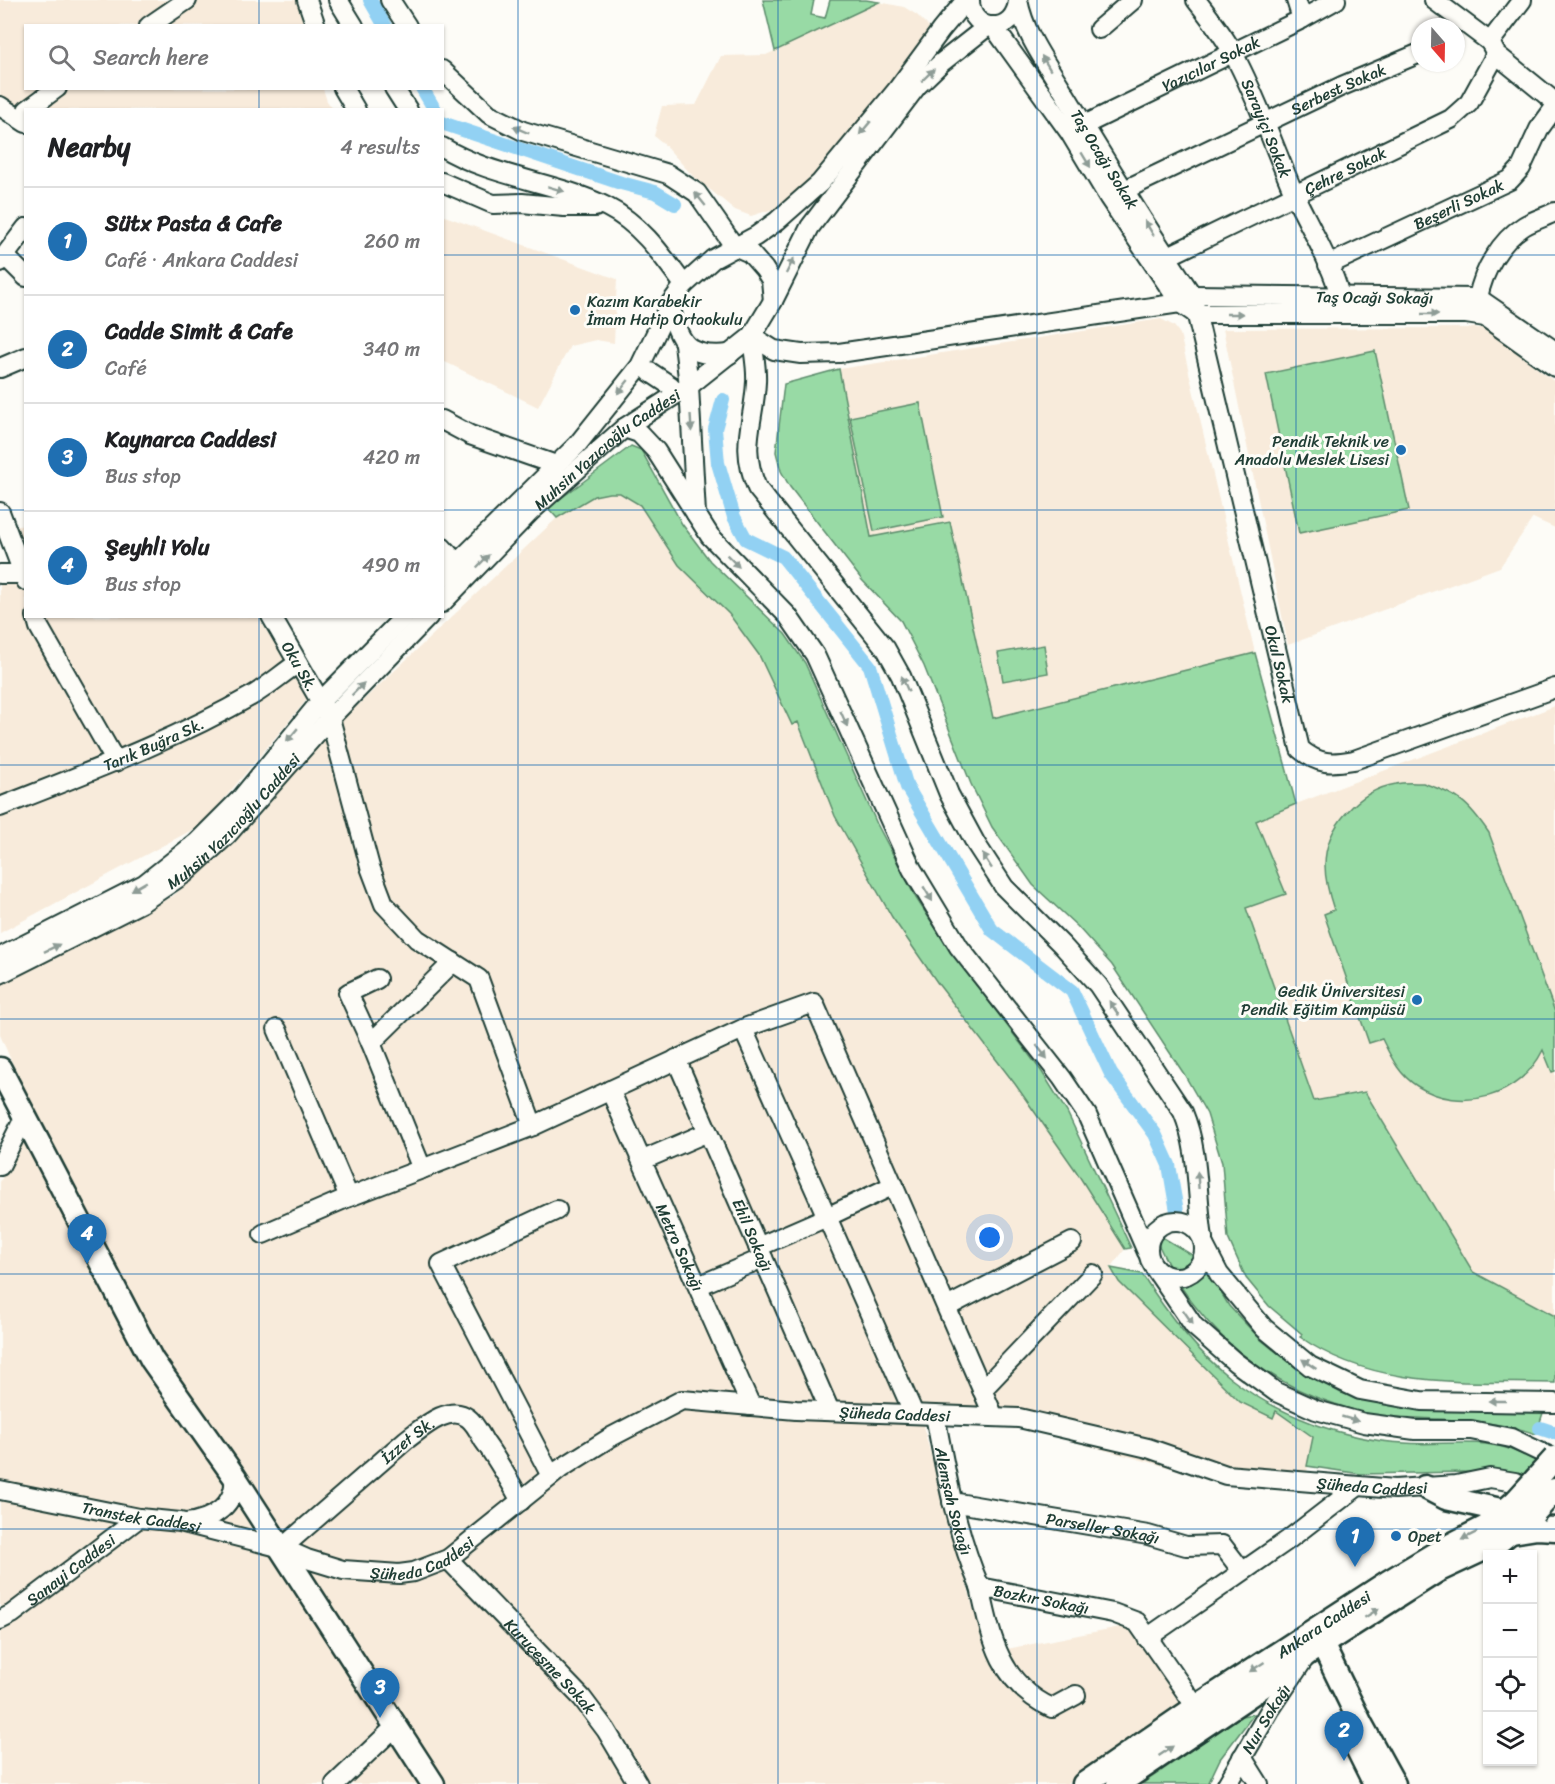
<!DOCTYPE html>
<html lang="en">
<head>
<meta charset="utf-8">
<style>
	:root { --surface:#fff; --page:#f6f6f6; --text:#202124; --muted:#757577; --line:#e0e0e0; --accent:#1f6fb2 }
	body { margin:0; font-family:Sriracha,sans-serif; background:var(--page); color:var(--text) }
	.controls { position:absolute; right:18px; bottom:18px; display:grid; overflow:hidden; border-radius:0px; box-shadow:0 2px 4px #0004 }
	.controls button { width:54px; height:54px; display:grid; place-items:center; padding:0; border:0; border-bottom:2px solid var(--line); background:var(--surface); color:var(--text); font:30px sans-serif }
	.compass { position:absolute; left:1411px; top:18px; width:54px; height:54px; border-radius:50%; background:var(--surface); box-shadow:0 2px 4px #0004; rotate:160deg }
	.you { position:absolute; left:990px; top:1238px; width:21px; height:21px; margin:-15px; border:4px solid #fff; border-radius:50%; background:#1a73e8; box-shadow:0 0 0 9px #1a73e833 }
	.badge { display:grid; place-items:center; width:39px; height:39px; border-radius:50%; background:var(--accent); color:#fff; font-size:20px; font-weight:700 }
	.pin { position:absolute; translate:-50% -50px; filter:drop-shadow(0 2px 3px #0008) }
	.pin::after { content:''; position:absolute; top:32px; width:21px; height:18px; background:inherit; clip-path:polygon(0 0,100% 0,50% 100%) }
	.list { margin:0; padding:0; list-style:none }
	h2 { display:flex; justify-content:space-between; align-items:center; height:78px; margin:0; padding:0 24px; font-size:26px }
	h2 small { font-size:20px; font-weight:400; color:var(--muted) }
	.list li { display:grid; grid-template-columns:39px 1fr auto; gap:18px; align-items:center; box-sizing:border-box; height:108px; padding:0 24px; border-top:2px solid var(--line) }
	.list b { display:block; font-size:22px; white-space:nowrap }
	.list p { margin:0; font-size:20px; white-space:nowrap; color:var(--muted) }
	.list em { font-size:20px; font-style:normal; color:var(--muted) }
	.icon { flex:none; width:33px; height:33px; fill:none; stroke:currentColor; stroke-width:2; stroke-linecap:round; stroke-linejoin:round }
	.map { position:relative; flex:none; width:1555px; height:1784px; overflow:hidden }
	.search { position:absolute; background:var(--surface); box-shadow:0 2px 4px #0004; left:24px; top:24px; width:420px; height:66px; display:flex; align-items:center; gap:15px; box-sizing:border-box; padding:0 21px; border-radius:0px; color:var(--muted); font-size:22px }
	.panel { position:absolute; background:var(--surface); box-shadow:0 2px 4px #0004; left:24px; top:108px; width:420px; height:510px; border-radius:0px }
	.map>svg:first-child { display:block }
	.built { fill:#f8ebdb }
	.green { fill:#98daa5; stroke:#5c8c6c; stroke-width:1.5 }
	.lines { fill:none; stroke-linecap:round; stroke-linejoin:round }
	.canal { stroke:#92d1f3; stroke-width:14 }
	.minor-casing { stroke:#1f3d34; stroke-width:22 }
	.major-casing { stroke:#1f3d34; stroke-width:27 }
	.minor { stroke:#fdfcf7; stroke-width:18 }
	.major { stroke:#fdfcf7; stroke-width:22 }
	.major-bridge-casing { stroke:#1f3d34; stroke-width:27; stroke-linecap:butt }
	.major-bridge { stroke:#fdfcf7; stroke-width:22 }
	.oneway { fill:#8e9c96 }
	.grid { fill:none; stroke:#1f6fb2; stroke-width:1.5; stroke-opacity:0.55 }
	.poi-dot { fill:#1f6fb2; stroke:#fdfcf7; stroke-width:2 }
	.labels { text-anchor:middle; stroke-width:6; stroke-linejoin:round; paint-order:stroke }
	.street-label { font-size:16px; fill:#1f3d34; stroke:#fdfcf7 }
	.poi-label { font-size:16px; fill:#1f3d34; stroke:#fdfcf7; text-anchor:start }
</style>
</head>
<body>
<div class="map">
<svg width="1555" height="1784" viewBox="0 0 1555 1784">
	<rect width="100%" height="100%" fill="#fdfcf7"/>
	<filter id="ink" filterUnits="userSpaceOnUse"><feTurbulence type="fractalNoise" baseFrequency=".0167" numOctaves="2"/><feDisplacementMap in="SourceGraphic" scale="12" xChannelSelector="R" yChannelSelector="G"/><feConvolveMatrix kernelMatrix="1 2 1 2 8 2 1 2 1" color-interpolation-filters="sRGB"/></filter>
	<g filter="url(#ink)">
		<!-- built -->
		<path class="built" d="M0,0H296L304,25L26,26V88L323,89L327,101L333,109L26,110L25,132L3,117L0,119Z
			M879,2L904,7L917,15L937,35L827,162L780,207L751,216L735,210L692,175L662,142L654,136L662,106L696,105L721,56L766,55Z
			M442,215L617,279L614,343L596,340L570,346L538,407L443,361Z
			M1161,319L1174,326L1180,334L1255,653L993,718L950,523L871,537L839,369Z
			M1484,328L1555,382V528L1533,518L1500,567L1288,645L1223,329Z
			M609,493H620L640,505L679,565L729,614L759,655L792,725L797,721L835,816L939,985L1015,1084L1076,1171L1125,1249L1111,1268L1119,1282L1240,1402L1273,1418L1275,1411L1313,1437L1304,1489L1227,1483L1008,1424L923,1426L986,1653L1130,1625L1182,1707L1067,1784H0V1182L35,1115L0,1035V984L173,896L217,857L322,739L557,518L594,496Z
			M25,525V560L12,527Z
			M25,564L26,616L258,617L309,697L203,824L0,933V566Z
			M1555,706V1316L1473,1272L1365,1092L1315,1102L1246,908L1285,893L1256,821L1296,804Z"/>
		<!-- green -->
		<path class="green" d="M763,0H814L811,15L825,18L830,0H866L879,2L775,51Z
			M1375,351L1409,510L1299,533L1266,374Z
			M839,369L871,537L950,522L993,718L1255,653L1296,804L1256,821L1286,894L1246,908L1314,1101L1365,1092L1473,1272L1555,1316V1383C1467,1381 1376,1390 1300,1337L1302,1334L1269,1306L1246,1278L1228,1238L1222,1163L1207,1114L1184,1074L1112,965L1077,926L1033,885L992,827L971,784L924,666L901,621L862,580L790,487L781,471L776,452L784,384Z
			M920,403L943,517L874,531L850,417Z
			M631,446L641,450L682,524L710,561L785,634L805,663L877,824L916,898L948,947L1042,1072L1067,1112L1131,1248L1125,1249L1076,1171L1015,1084L939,985L892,917L835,816L798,722L792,725L759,655L729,614L679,565L640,505L620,493H609L594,496L557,518L548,508Z
			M1044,645L1048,673L1003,681L998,653Z
			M1423,783C1459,795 1468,802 1489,833L1555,1012V1071L1552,1072L1543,1050C1520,1097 1462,1114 1417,1086C1399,1075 1391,1057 1382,1039L1369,1043L1324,914L1334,910C1329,895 1325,880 1325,865C1325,827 1359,790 1396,784C1404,782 1414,783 1423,783Z
			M1152,1231L1202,1261L1229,1306L1260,1339L1295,1367L1341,1393L1389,1402L1544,1410L1536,1434C1483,1416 1428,1421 1374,1415C1361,1414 1347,1407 1335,1404C1281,1387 1229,1351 1195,1306C1177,1284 1164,1257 1152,1231Z
			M1111,1268L1142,1274C1166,1312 1195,1350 1230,1378C1277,1415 1345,1440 1404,1443C1439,1446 1476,1438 1509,1449C1525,1455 1540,1463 1555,1470V1483L1520,1474L1462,1472L1361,1474L1307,1466L1313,1437L1276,1411L1273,1418L1240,1402L1119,1282Z
			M1254,1714L1220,1759L1208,1784H1142L1241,1716Z"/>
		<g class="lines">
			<!-- canal -->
			<path class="canal" d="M370,0L385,26
				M422,88L435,110
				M442,123L621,183L655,192L675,204
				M723,400L715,429L718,463L734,517L746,539L783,557L870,666L907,787L992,930L1072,991L1111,1074L1155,1134L1169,1165L1178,1217
				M1540,1428L1555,1433"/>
			<!-- minor casing -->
			<g class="minor-casing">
				<g id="minor">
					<path d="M307,0L316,26"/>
					<path d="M338,0L354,26"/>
					<path d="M390,0L407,26"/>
					<path d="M970,0C970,35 1016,35 1018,0"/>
					<path id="s1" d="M1018,0C1024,34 1047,64 1065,94C1106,162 1148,230 1192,295L1300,749C1319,765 1331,764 1354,760L1555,688"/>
					<path id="s2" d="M1196,0C1209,17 1223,34 1233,53C1258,99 1274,148 1295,196C1307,222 1341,280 1341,306"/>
					<path d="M1296,0L1302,19"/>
					<path d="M1434,0L1490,42L1496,54L1555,102"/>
					<path d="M149,26L187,0"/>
					<path d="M993,26L1070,133L1109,198L1180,303L1196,314H1466L1485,317L1555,367"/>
					<path d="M1099,29L1133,0"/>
					<path d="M1490,42L1522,0"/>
					<path d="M442,70L489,114L523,131L668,174L697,193L734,246L750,253L764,269L771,280L773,301"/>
					<path d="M343,88L356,110"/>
					<path d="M394,88L408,110"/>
					<path d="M0,106L26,123"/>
					<path d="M27,110L57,88"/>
					<path id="s3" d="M1074,130L1302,19L1336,0"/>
					<path d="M442,147C493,178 555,181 607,207C641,224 662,255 684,285"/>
					<path d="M442,182L493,204L522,203L564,207H595"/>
					<path id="s4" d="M1114,195L1342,86L1420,53"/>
					<path d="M5,256L26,277"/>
					<path d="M0,262L26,228"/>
					<path id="s5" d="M1156,262L1451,119L1469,103L1496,54"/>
					<path id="s6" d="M1328,265L1510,180L1521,168L1539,129L1555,107"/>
					<path d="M1478,298C1483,271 1500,241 1524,226C1534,220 1545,217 1555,212"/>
					<path d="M670,304C678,342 687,359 730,354"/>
					<path d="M752,336C753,351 757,367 756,382C754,424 739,445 757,488L886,649L901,676L949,794L976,844L1004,887L1062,945L1098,985L1183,1112C1200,1153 1196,1195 1203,1238"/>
					<path id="s7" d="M752,336L774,350L801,354L839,353L1180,303L1192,295L1478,298L1555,351"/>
					<path d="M684,344L689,386L696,514"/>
					<path d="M0,368L26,357"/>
					<path d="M650,372L671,386"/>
					<path d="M442,420L470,435L556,465"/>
					<path d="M624,428L639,433L656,451L710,536L788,616L815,655L912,869L959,947L1062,1078L1087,1115L1147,1252"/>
					<path d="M0,512L26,581"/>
					<path d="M442,547L457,563"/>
					<path d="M0,574H26"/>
					<path d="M442,578L577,445L640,366L670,304L684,285L713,259L756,236L777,221L820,183L896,91L941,30L966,0"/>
					<path id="s8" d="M442,603L530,512L624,428L689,386L752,336L773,301L810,227L917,86L941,63L988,26"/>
					<path d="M36,616L39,627L116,762"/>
					<path id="s9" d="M271,616L330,718L370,867L384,904L417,939L479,979L533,1126L747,1027L814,1003L994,1417"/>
					<path id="s10" d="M0,807C86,773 173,741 253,695C268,686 283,673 298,663"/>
					<path d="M0,957L144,884L197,842L242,797L320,702L405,616"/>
					<path d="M453,962L371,1043L422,1169L533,1126"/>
					<path id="s11" d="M0,974L141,903L184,874L227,835L330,718L429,616"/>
					<path d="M277,1029L349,1197"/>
					<path d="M743,1029L827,1217L758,1247"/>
					<path d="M371,1043L348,993L377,979"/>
					<path id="s12" d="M676,1059L830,1411"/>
					<path id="s13" d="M610,1090L751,1406"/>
					<path d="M643,1160L708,1132"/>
					<path d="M0,1166L24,1118"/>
					<path d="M894,1185L827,1217L914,1414"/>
					<circle cx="1176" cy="1249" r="28"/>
					<path d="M263,1234L349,1197L422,1169"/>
					<path d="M1205,1247L1219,1274L1264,1328L1310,1366L1360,1390L1421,1401L1555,1403"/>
					<path d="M1155,1269L1194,1326L1235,1362L1276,1392L1316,1410L1364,1423L1415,1430H1471L1511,1438L1555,1459"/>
					<path d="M698,1286L763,1258"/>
					<path d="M947,1307L1072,1242"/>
					<path d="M982,1390L1093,1274"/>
					<path id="s14" d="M935,1415C946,1474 956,1532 980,1587"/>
					<path d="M551,1476L441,1264L557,1210"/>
					<path id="s15" d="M0,1490L139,1518L180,1522L282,1548L307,1559L343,1570L399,1574L414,1572L448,1559L560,1469L611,1437L682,1400L796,1410L1019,1418L1148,1448L1226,1475L1395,1489L1456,1485L1490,1478L1515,1482L1539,1490"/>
					<path id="s16" d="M952,1502L1148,1535L1186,1546L1222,1545L1242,1571"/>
					<path d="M186,1523C213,1520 237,1505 234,1476"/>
					<path id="s17" d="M282,1548L406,1440C421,1429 449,1403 468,1418C475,1423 480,1434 484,1441C498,1460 509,1480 521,1501"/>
					<path id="s18" d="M448,1559L582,1698L606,1730L638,1784"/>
					<path id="s19" d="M0,1620L12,1614L139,1518"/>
					<path d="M1147,1638L1288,1540L1358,1486"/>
					<path id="s20" d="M1076,1695L1052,1708C1000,1684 991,1638 980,1587L1113,1613L1137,1622L1196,1707"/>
					<path d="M1242,1757L1259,1784"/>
					<path d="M335,1784L395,1727"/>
					<path id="s21" d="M1227,1784L1270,1710L1304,1659"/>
				</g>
			</g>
			<!-- major casing -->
			<g class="major-casing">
				<g id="major">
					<path d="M0,1069L152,1360L234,1476L433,1784"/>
					<path d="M1425,1487L1446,1498L1505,1511"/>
					<path d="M1512,1532L1537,1528L1555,1529"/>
					<path d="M1310,1637L1322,1644L1361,1724L1394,1784"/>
					<path d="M1354,1742L1375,1784"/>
					<path id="s22" d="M1084,1784L1196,1707L1388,1582L1443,1549L1486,1527L1516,1501"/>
					<path d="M1118,1784L1253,1693L1308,1653L1437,1571L1497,1543L1534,1513"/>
				</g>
			</g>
			<!-- minor -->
			<use href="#minor" class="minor"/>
			<!-- major -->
			<use href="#major" class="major"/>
			<!-- major-bridge casing -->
			<g class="major-bridge-casing">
				<path id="major-bridge" d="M1516,1501L1555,1458
					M1534,1513L1555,1490"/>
			</g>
			<!-- major-bridge -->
			<use href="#major-bridge" class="major-bridge"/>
		</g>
		<!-- one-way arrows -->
		<defs><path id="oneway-solid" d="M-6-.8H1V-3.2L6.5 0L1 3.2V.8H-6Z" transform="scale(1.5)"/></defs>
		<g class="oneway">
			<use href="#oneway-solid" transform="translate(1046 63) rotate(-121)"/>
			<use href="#oneway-solid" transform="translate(928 75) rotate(-44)"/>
			<use href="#oneway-solid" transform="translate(865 128) rotate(130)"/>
			<use href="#oneway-solid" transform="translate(521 130) rotate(-157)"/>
			<use href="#oneway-solid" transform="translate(1086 160) rotate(59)"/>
			<use href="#oneway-solid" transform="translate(556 189) rotate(17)"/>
			<use href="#oneway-solid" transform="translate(700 199) rotate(-129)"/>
			<use href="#oneway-solid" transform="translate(1149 228) rotate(-121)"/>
			<use href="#oneway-solid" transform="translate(790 266) rotate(-63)"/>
			<use href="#oneway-solid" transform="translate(1235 314)"/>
			<use href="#oneway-solid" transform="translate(1430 314)"/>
			<use href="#oneway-solid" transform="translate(623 387) rotate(129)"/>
			<use href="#oneway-solid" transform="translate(691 423) rotate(87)"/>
			<use href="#oneway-solid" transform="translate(483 561) rotate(-46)"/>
			<use href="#oneway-solid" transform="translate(733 561) rotate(45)"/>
			<use href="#oneway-solid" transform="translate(905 684) rotate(-114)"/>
			<use href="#oneway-solid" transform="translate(358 689) rotate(-45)"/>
			<use href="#oneway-solid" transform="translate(844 719) rotate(66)"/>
			<use href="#oneway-solid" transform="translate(292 735) rotate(130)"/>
			<use href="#oneway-solid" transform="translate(987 861) rotate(-123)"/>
			<use href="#oneway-solid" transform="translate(139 886) rotate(150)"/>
			<use href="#oneway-solid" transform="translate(928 894) rotate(59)"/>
			<use href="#oneway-solid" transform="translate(52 948) rotate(-26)"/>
			<use href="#oneway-solid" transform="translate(1114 1008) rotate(-124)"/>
			<use href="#oneway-solid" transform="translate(1042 1052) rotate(52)"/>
			<use href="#oneway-solid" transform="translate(1198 1180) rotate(-94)"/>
			<use href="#oneway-solid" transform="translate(1188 1317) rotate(55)"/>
			<use href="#oneway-solid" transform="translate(1309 1364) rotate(-146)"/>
			<use href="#oneway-solid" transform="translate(1497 1401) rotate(-180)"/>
			<use href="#oneway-solid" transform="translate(1350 1419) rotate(16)"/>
			<use href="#oneway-solid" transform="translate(1469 1536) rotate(153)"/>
			<use href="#oneway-solid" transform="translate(1372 1613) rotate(-32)"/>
			<use href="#oneway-solid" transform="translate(1257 1667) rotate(147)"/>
			<use href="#oneway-solid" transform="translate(1166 1751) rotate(-34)"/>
		</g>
	</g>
	<!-- grid -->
	<path class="grid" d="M259,0V26M518,0V1784M778,0V1784M1037,0V1784M1296,0V1784M259,88V110M0,255H26M442,255H1555M0,510H26M442,510H1555M259,616V1784M0,765H1555M0,1019H1555M0,1274H1555M0,1529H1555"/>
	<!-- markers -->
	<g class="poi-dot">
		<circle cx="575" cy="310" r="6"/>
		<circle cx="1401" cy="450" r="6"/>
		<circle cx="1417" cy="1000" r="6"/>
		<circle cx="1396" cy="1536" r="6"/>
	</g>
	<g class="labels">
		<!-- street labels -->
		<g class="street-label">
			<text dy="6" stroke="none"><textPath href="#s3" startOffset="152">Yazıcılar Sokak</textPath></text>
			<text dy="6" stroke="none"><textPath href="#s4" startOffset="248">Serbest Sokak</textPath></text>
			<text dy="6" stroke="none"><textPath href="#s2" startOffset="147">Sarayiçi Sokak</textPath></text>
			<text dy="6" stroke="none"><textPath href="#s1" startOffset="182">Taş Ocağı Sokak</textPath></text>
			<text dy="6" stroke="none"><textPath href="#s5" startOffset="210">Çehre Sokak</textPath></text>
			<text dy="6" stroke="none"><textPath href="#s6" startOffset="144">Beşerli Sokak</textPath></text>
			<text dy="6" stroke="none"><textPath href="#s7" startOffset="633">Taş Ocağı Sokağı</textPath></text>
			<text dy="6" stroke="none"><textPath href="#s8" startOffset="226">Muhsin Yazıcıoğlu Caddesi</textPath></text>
			<text dy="6" stroke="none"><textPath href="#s1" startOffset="723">Okul Sokak</textPath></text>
			<text dy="6" stroke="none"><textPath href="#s9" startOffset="58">Oku Sk.</textPath></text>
			<text dy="6" stroke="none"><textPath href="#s10" startOffset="166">Tarık Buğra Sk.</textPath></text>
			<text dy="6" stroke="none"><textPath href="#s11" startOffset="282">Muhsin Yazıcıoğlu Caddesi</textPath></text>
			<text dy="6" stroke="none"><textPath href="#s12" startOffset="192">Ehil Sokağı</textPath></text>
			<text dy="6" stroke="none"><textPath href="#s13" startOffset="172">Metro Sokağı</textPath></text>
			<text dy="6" stroke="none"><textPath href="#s15" startOffset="958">Şüheda Caddesi</textPath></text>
			<text dy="6" stroke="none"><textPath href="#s17" startOffset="166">İzzet Sk.</textPath></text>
			<text dy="6" stroke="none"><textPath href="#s15" startOffset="1444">Şüheda Caddesi</textPath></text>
			<text dy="6" stroke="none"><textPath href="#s14" startOffset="88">Alemşah Sokağı</textPath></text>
			<text dy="6" stroke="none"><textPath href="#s15" startOffset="144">Transtek Caddesi</textPath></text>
			<text dy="6" stroke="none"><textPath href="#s16" startOffset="153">Parseller Sokağı</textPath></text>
			<text dy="6" stroke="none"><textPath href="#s15" startOffset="436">Şüheda Caddesi</textPath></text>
			<text dy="6" stroke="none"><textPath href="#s19" startOffset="87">Sanayi Caddesi</textPath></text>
			<text dy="6" stroke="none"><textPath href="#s20" startOffset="237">Bozkır Sokağı</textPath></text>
			<text dy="6" stroke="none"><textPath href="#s22" startOffset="288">Ankara Caddesi</textPath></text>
			<text dy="6" stroke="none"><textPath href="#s18" startOffset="148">Kuruçeşme Sokak</textPath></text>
			<text dy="6" stroke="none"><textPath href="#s21" startOffset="76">Nur Sokağı</textPath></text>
		</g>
		<!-- poi labels -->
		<g class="poi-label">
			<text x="587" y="307">Kazım Karabekir<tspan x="587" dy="18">İmam Hatip Ortaokulu</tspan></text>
			<text x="1389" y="447" text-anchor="end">Pendik Teknik ve<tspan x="1389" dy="18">Anadolu Meslek Lisesi</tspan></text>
			<text x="1405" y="997" text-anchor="end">Gedik Üniversitesi<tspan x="1405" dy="18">Pendik Eğitim Kampüsü</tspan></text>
			<text x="1408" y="1542">Opet</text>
		</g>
	</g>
</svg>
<div class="controls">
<button>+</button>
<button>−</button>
<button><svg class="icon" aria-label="locate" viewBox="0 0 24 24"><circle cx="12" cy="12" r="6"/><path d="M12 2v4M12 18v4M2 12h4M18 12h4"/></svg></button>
<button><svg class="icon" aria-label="layers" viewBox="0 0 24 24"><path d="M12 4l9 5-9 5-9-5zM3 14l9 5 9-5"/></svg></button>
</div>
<svg class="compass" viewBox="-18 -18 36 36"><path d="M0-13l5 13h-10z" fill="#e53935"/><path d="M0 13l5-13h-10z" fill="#757577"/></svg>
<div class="you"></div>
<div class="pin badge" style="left:1355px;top:1567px">1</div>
<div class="pin badge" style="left:1344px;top:1761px">2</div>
<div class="pin badge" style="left:380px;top:1718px">3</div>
<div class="pin badge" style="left:87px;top:1264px">4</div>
<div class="search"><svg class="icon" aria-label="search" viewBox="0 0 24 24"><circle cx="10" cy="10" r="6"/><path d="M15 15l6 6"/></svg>Search here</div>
<section class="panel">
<h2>Nearby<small>4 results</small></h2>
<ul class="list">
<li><span class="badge">1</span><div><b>Sütx Pasta &amp; Cafe</b><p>Café · Ankara Caddesi</p></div><em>260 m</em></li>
<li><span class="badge">2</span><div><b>Cadde Simit &amp; Cafe</b><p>Café</p></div><em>340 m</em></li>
<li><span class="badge">3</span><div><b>Kaynarca Caddesi</b><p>Bus stop</p></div><em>420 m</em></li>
<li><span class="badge">4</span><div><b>Şeyhli Yolu</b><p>Bus stop</p></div><em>490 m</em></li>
</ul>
</section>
</div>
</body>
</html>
